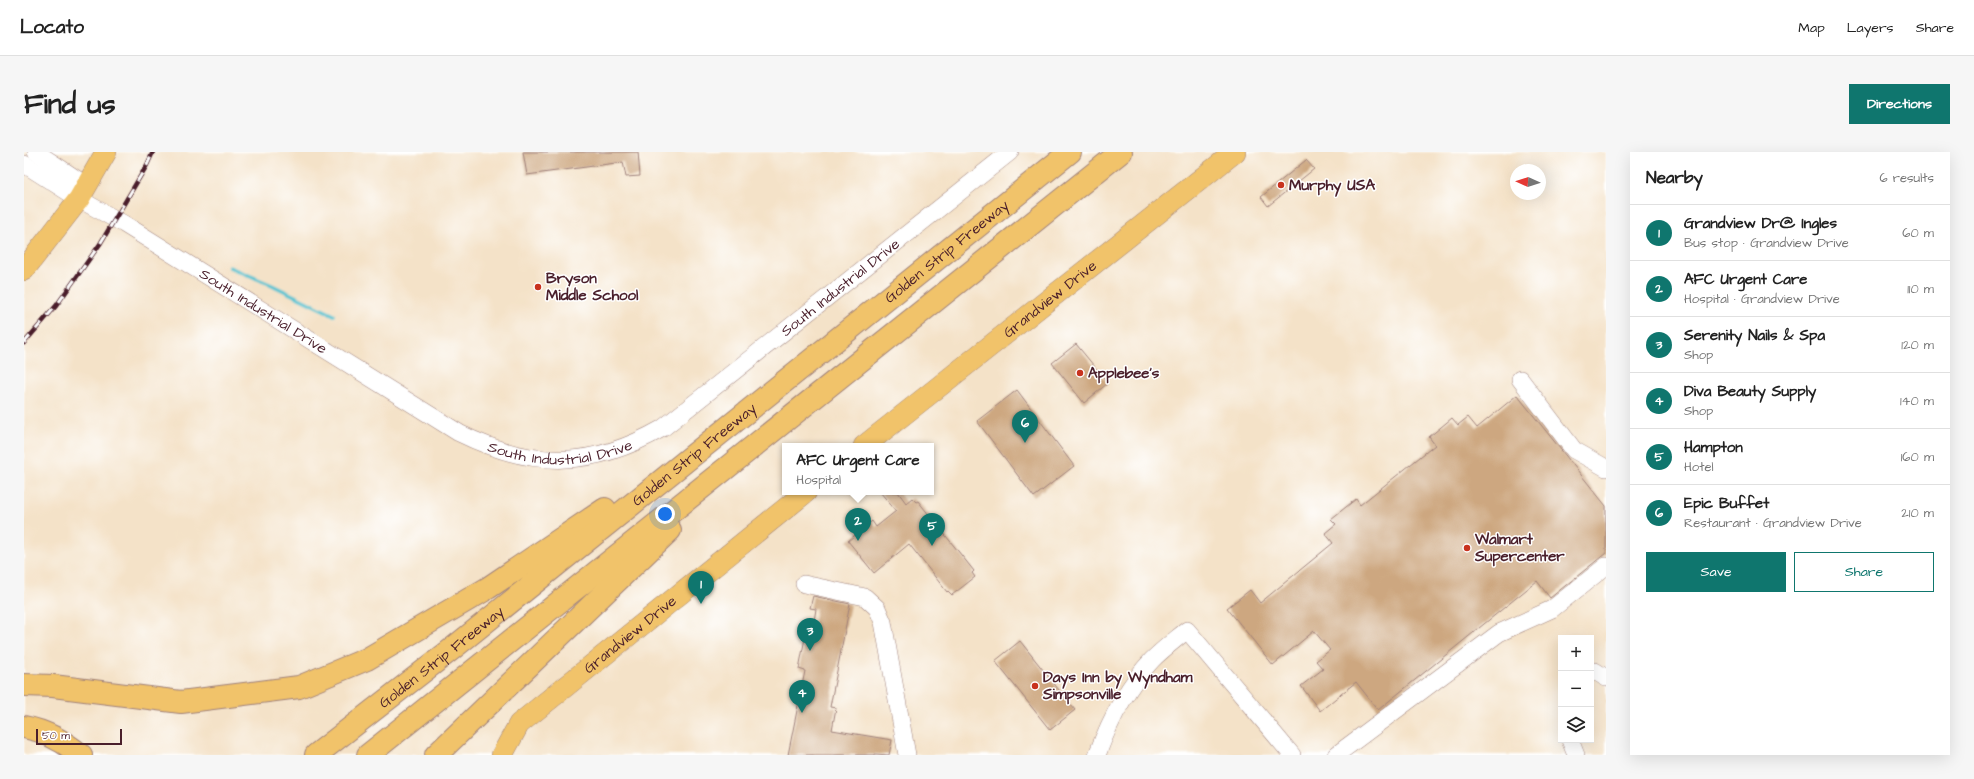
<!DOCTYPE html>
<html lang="en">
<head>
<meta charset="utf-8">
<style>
	:root { --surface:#fff; --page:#f6f6f6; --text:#222; --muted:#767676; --line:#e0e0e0; --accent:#0f766e }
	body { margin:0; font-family:"Architects Daughter",sans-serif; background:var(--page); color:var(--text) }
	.controls { position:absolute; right:12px; bottom:12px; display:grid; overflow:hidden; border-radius:0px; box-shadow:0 4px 16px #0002 }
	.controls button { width:36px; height:36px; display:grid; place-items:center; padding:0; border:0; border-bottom:1px solid var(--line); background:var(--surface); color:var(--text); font:20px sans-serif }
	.compass { position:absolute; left:1486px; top:12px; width:36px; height:36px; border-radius:50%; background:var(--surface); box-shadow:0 4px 16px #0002; rotate:273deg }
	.scale { position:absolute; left:12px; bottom:10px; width:86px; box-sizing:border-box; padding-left:4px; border:2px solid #4a1f2b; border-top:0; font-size:11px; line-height:14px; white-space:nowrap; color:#4a1f2b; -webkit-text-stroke:3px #fff; paint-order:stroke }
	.you { position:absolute; left:641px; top:362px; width:14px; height:14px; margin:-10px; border:3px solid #fff; border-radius:50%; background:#1a73e8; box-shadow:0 0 0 6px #1a73e833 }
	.badge { display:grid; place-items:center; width:26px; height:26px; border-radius:50%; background:var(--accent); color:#fff; font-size:13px; font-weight:700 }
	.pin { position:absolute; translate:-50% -33px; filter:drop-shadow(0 1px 2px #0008) }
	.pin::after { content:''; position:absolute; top:21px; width:14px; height:12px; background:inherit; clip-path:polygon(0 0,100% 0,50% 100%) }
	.popup { position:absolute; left:758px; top:291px; width:152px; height:52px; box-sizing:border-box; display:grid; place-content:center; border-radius:0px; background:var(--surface); filter:drop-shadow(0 1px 3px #0005); font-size:13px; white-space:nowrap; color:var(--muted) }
	.popup b { font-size:15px; color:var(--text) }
	.popup::after { content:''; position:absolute; left:50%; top:100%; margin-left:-8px; border:8px solid transparent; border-top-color:var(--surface) }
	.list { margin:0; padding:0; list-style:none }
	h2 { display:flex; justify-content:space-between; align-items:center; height:52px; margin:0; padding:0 16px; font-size:17px }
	h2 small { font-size:13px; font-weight:400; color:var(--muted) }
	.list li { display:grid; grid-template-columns:26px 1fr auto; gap:12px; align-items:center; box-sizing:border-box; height:56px; padding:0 16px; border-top:1px solid var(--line) }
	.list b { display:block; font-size:15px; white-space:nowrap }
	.list p { margin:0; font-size:13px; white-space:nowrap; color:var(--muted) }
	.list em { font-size:13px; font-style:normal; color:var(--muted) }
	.actions { display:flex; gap:8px; padding:12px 16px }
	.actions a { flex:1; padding:9px 0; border:1px solid var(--accent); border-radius:0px; text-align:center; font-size:14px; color:var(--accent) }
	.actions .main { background:var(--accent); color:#fff }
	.icon { flex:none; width:22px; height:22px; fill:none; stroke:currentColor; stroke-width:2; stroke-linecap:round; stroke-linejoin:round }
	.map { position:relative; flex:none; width:1582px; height:603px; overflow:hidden; border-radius:0px }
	header { display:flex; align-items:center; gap:24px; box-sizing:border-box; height:56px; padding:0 20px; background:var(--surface); border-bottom:1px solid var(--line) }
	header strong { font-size:19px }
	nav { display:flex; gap:22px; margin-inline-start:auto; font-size:14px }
	.intro { display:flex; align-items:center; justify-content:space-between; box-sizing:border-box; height:96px; padding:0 24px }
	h1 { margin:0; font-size:28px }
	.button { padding:10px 18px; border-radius:0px; background:var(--accent); color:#fff; font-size:14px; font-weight:700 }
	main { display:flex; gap:24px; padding:0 24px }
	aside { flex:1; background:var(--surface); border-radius:0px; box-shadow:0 4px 16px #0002 }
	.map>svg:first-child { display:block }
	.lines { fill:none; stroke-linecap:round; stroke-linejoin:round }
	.stream { stroke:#59c4d3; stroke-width:3.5 }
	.building { fill:#cda780 }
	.minor-casing { stroke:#9f807a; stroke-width:18 }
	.major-casing { stroke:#9f807a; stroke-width:22 }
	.highway-casing { stroke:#9f807a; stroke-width:24 }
	.minor { stroke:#fff; stroke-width:17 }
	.major { stroke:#f1c36a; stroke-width:21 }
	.highway { stroke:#f1c36a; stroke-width:22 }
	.rail-casing { stroke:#4a1f2b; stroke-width:4.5 }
	.rail { stroke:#fff; stroke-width:3; stroke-dasharray:9; stroke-linecap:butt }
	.poi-dot { fill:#c8321e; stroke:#fff; stroke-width:1.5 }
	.labels { text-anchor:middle; stroke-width:3; stroke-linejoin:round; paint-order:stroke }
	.poi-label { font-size:15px; font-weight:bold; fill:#4a1f2b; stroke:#fff; text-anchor:start }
	.street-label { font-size:15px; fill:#4a1f2b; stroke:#fff }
</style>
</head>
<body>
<header>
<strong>Locato</strong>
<nav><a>Map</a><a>Layers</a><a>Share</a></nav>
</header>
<div class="intro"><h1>Find us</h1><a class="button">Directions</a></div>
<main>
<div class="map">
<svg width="1582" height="603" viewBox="0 0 1582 603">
	<rect width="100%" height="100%" fill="#fff"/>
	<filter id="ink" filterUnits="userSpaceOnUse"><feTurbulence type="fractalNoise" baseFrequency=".025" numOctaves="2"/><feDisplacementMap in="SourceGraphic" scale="8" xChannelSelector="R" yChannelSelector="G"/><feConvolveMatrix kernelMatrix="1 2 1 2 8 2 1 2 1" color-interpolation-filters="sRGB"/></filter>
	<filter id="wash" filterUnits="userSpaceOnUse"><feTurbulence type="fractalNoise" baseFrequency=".012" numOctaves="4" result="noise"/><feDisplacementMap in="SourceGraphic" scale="16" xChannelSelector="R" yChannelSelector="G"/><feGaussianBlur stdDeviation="0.9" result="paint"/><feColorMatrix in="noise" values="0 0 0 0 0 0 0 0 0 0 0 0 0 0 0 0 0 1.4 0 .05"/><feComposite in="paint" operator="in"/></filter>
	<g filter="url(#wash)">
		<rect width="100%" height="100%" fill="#f4e2c8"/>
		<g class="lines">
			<!-- stream -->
			<path class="stream" d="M205,115L248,133L310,163"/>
		</g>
		<g id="blocks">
			<!-- building -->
			<path class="building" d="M499,0H614L616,24L602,25L599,10L503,23Z
				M1282,8L1290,17L1244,54L1237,45Z
				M1052,192L1084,231L1060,251L1028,211Z
				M993,238L1050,314L1010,345L953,269Z
				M1493,243L1582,354V401L1526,446L1513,429L1354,558L1332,530L1296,559L1277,534L1299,517L1292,509L1306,498L1290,479L1249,513L1203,456L1226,438L1236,451L1309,391L1301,381L1312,372L1307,367L1332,347L1336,353L1411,293L1405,285L1428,266L1434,273L1444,265L1453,276Z
				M856,340H874L882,351L888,346L892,350L894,349L950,419L948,421L951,425L928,443L924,439L923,440L885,392L850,421L824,389L848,369L852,375L872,359Z
				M789,444L826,452L806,555L812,556L808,578L868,588L865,603L851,602V603H764L781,519L775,517L781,486L787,487L792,457L786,456Z
				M996,489L1051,558L1026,578L971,509Z"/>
		</g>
	</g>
	<g filter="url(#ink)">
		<use href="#blocks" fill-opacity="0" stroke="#9f807a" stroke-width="1"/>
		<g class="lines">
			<!-- minor casing -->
			<g class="minor-casing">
				<g id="minor">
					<path d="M12,0L63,34"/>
					<path id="s1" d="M0,12L55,47L100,72L435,281C508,317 568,317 639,276L986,0"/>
					<path d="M1496,227L1550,298L1582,316"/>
					<path d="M780,432L841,445L853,456L859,470L883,603"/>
					<path d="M1567,521L1571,519L1582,526"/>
					<path d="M1546,588L1552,603"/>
					<path d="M1073,603C1085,571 1104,533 1128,508C1139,497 1151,488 1163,478L1268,603"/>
					<path d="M1312,603L1475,481L1528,457L1582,414"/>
				</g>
			</g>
			<!-- major casing -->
			<g class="major-casing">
				<g id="major">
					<path d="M0,118L55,47L82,0"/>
					<path id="s2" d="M840,294L1211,0"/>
					<path id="s3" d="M478,603L495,572L782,340"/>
				</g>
			</g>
			<!-- highway casing -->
			<g class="highway-casing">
				<g id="highway">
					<path d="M0,533L29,534L157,550L275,535L343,507L464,436L581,357"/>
					<path d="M0,575C22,579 39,589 57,603"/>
					<path id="s4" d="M292,603L428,497L1046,0"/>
					<path d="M344,603L1097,0"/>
					<path d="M412,603L646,378"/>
				</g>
			</g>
			<!-- minor -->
			<use href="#minor" class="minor"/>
			<!-- major -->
			<use href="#major" class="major"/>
			<!-- highway -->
			<use href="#highway" class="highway"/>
			<!-- rail casing -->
			<g class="rail-casing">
				<path id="rail" d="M0,191L32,154L76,92L123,13L129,0"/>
			</g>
			<!-- rail -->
			<use href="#rail" class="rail"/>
		</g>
	</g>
	<!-- markers -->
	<g class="poi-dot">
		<circle cx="1257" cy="33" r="4"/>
		<circle cx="514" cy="135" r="4"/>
		<circle cx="1056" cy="221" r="4"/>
		<circle cx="1443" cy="396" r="4"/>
		<circle cx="1011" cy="534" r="4"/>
	</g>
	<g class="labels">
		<!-- poi labels -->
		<g class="poi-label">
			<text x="1265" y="38">Murphy USA</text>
			<text x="522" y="131">Bryson<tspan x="522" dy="17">Middle School</tspan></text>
			<text x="1064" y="226">Applebee's</text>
			<text x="1451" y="392">Walmart<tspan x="1451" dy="17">Supercenter</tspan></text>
			<text x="1019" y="530">Days Inn by Wyndham<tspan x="1019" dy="17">Simpsonville</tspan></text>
		</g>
		<!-- street labels -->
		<g class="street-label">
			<text dy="5" stroke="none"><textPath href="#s4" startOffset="807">Golden Strip Freeway</textPath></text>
			<text dy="5" stroke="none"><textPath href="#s1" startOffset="952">South Industrial Drive</textPath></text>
			<text dy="5" stroke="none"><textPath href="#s2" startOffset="237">Grandview Drive</textPath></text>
			<text dy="5" stroke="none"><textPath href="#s1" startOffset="281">South Industrial Drive</textPath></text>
			<text dy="5" stroke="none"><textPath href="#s1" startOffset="617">South Industrial Drive</textPath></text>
			<text dy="5" stroke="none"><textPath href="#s4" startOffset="483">Golden Strip Freeway</textPath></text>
			<text dy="5" stroke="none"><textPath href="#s3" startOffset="178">Grandview Drive</textPath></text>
			<text dy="5" stroke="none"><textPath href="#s4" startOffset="159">Golden Strip Freeway</textPath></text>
		</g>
	</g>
</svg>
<div class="controls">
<button>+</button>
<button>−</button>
<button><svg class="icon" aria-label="layers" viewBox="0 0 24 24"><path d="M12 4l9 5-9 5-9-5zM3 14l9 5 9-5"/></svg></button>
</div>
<svg class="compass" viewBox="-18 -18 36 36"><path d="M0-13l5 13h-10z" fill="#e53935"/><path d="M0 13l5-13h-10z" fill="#767676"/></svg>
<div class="scale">50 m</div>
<div class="you"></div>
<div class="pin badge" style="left:677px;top:452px">1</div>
<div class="pin badge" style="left:834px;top:389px">2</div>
<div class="popup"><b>AFC Urgent Care</b>Hospital</div>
<div class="pin badge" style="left:786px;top:499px">3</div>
<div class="pin badge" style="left:778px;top:561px">4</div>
<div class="pin badge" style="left:908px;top:394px">5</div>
<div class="pin badge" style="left:1001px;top:291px">6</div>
</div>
<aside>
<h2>Nearby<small>6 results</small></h2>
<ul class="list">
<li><span class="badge">1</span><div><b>Grandview Dr@ Ingles</b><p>Bus stop · Grandview Drive</p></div><em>60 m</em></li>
<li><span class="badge">2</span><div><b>AFC Urgent Care</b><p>Hospital · Grandview Drive</p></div><em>110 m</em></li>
<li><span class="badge">3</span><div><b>Serenity Nails &amp; Spa</b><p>Shop</p></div><em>120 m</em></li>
<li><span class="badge">4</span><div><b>Diva Beauty Supply</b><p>Shop</p></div><em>140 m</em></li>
<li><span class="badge">5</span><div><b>Hampton</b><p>Hotel</p></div><em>160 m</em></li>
<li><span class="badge">6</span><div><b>Epic Buffet</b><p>Restaurant · Grandview Drive</p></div><em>210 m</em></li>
</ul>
<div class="actions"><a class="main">Save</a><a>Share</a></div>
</aside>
</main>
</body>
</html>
